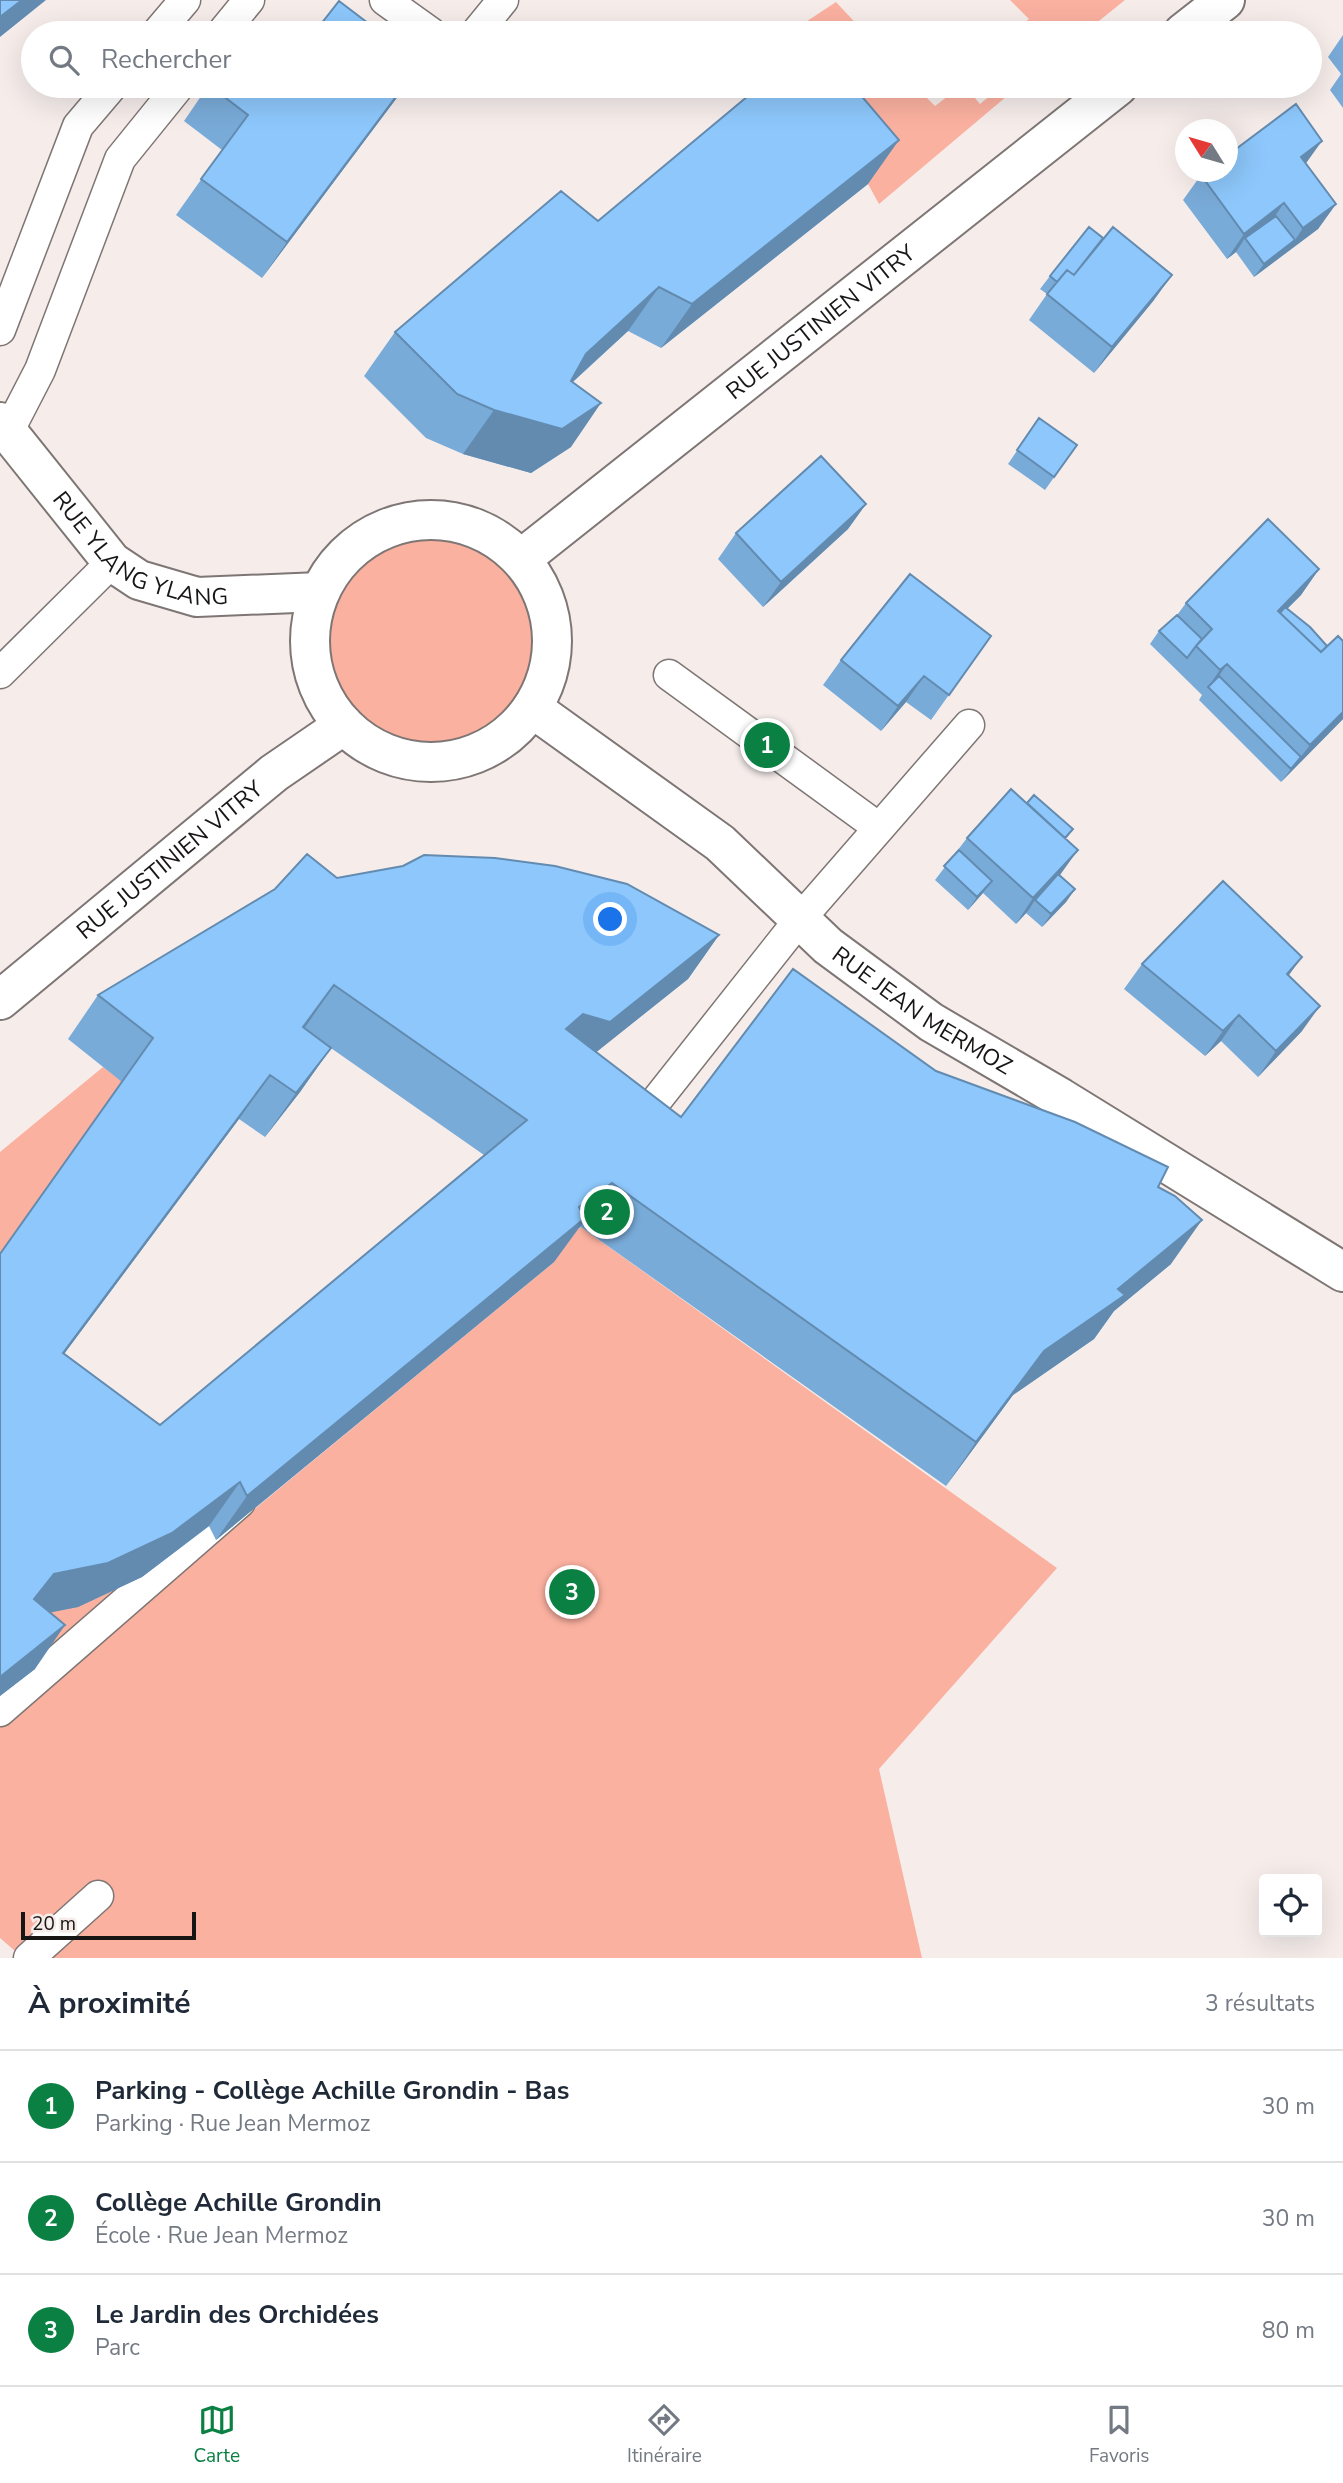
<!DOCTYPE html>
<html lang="fr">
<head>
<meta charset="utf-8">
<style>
	:root { --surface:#fff; --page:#f6f6f7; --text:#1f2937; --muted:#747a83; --line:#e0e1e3; --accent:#0b8043 }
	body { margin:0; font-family:"Nunito Sans",sans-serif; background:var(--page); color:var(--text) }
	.controls { position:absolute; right:21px; bottom:21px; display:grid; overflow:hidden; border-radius:7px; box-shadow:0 7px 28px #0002 }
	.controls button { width:63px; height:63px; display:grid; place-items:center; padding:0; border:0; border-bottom:2px solid var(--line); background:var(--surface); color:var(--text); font:35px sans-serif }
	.compass { position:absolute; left:1175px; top:119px; width:63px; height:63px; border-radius:50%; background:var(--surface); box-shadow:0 7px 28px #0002; rotate:307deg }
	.scale { position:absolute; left:21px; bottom:18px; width:175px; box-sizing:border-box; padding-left:7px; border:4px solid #181515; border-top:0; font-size:19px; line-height:24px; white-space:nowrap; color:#181515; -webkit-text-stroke:5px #f6edeb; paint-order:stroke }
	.you { position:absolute; left:611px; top:920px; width:24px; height:24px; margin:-18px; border:5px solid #fff; border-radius:50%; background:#1a73e8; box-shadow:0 0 0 10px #1a73e833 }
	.badge { display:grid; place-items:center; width:46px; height:46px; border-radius:50%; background:var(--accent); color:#fff; font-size:23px; font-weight:700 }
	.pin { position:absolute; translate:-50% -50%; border:4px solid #fff; box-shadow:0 2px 7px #0006 }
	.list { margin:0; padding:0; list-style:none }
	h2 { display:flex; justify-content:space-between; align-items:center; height:91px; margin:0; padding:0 28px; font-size:30px }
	h2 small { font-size:23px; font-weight:400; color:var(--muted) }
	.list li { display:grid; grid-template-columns:46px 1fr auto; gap:21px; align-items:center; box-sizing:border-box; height:112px; padding:0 28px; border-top:2px solid var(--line) }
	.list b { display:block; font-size:26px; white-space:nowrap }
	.list p { margin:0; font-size:23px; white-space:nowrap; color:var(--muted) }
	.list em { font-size:23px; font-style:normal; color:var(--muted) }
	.icon { flex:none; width:38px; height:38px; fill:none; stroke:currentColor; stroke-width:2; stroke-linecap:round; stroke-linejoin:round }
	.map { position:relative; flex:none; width:1343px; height:1958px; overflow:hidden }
	.search { position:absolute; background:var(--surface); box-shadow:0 7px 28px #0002; left:21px; right:21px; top:21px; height:77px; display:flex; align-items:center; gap:18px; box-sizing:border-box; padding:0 24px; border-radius:38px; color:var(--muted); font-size:26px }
	.sheet { height:427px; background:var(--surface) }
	nav { display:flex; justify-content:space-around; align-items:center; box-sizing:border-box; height:98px; border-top:2px solid var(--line); background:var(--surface); font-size:19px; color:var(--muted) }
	nav a { display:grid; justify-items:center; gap:4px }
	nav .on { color:var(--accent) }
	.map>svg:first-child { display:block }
	.green { fill:#fbb1a0 }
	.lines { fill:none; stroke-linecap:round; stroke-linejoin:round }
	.lane-casing { stroke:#7e7674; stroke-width:33 }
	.street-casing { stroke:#7e7674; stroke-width:42 }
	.lane { stroke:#fff; stroke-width:30 }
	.street { stroke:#fff; stroke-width:38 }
	.wall { fill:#79abd8; fill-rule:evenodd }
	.shaded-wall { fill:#638bb0 }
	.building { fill:#8dc7fb; stroke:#638bb0; stroke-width:2; fill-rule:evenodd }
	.labels { text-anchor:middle; stroke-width:7; stroke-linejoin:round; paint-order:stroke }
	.street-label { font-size:23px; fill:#181515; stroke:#f6edeb }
</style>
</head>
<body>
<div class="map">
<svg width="1343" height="1958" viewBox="0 0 1343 1958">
	<rect width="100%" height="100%" fill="#f6edeb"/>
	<!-- green -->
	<path class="green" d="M1010,0H1125L1084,33H1011L1029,19Z
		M836,2L865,33H789Z
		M785,86H915L935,106L961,86H965L980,104L1002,86H1019L879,204L868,184Z
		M310 641a121 121 0 1 1 242 0a121 121 0 1 1-242 0Z
		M103,1067L123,1082L0,1253V1152Z
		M581,1227L1057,1568L879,1769L922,1958H23L0,1938V1696L23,1618L217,1540L554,1262L548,1251Z"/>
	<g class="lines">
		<!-- lane casing -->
		<g class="lane-casing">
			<path id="lane" d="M385,0L431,33
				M157,33L185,0
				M222,33L249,0
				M476,33L503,0
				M0,330L78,126L112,86
				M8,432L40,370L120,159L179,86
				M0,673L112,562
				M669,675L879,828
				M633,1130L800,919L969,725
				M0,1711L240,1502
				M29,1958L98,1896"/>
		</g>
		<!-- street casing -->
		<g class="street-casing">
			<g id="street">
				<path d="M1183,33L1225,0"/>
				<path id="s1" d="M0,422L112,562L139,580L197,597L320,592"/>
				<circle cx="431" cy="641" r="121"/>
				<path id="s2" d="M521,559L1118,86"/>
				<path id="s3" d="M532,708L720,843L828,946L931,1022L1061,1098L1343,1272"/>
				<path id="s4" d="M0,1000L274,773L344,725"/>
			</g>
		</g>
		<!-- lane -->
		<use href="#lane" class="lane"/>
		<!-- street -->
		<use href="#street" class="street"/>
	</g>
	<!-- wall -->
	<path class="wall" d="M1343,35V108L1330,90L1341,74L1328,57Z
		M208,86H405L262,278L176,215L222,150L184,121Z
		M1201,175L1336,204L1318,229L1254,277L1236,252L1227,259L1183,200Z
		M868,184L661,348L628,331L573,382L571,447L531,473L463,454L426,438L364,376L395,332L598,221Z
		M1050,276L1154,300L1094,373L1029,320L1047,294L1040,289Z
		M1039,418L1077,445L1045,490L1008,464Z
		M866,504L848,529L763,607L718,559L736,533Z
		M1319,569L1301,595L1287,609L1327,646L1343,641V719L1281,782L1199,700L1202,695L1150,644L1159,631L1177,615L1186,603Z
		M991,636L931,720L906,702L881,731L823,685L841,660Z
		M1027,803L1073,829L1066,839L1060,876L1075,889L1066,902L1042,927L1026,913L1028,911L1016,924L983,893L968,910L935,880L967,838Z
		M337,878L719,935L688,979L596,1052L681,1117L936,1071L1158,1187L1171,1264L1114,1311L1094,1339L1013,1395L946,1486L581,1227L577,1229L554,1262L216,1540L209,1526L142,1577L78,1607L50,1612L35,1669L0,1696V1254L122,1082L68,1039L98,995ZM328,1046L484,1155L160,1425L64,1354L239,1119L265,1137L300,1092L331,1048Z
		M1142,964L1289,976L1302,1031L1258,1077L1221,1041L1205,1056L1124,989Z"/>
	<!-- shaded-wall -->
	<path class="shaded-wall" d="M22,0H46L0,37V17Z
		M404,86H405L396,99L262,278L287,242Z
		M899,140L868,184L661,348L692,304Z
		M1322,141L1304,166L1301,157Z
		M1284,203L1266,229L1245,238L1236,252L1227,259L1244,234Z
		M1336,204L1318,229L1254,277L1264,264L1295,240L1303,228Z
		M1172,275L1154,300L1094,373L1112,347Z
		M659,287L628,331L555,398L586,354Z
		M601,403L571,447L531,473L463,454L494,410Z
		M866,504L848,529L763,607L781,582Z
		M1319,569L1301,595L1271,625L1278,611Z
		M1227,664L1210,689L1208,687L1220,670Z
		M924,676L906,702L881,731L898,706Z
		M1343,712V719L1281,782L1310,745Z
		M1078,850L1060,875L1035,900L1028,911L1016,924L1033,898Z
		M992,881L982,894L968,910L977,897Z
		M1075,889L1066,902L1042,927L1051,914Z
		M719,935L688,979L579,1066L566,1029L583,1014Z
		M1302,957L1284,982L1287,974Z
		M334,985L304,1029L303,1027Z
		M1320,1006L1302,1031L1258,1077L1276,1051Z
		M1239,1015L1221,1041L1205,1056L1223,1031Z
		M331,1048L300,1092L265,1137L296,1093Z
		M270,1075L239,1119L32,1397L63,1353Z
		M612,1183L554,1262L216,1540L247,1496L579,1207Z
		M1202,1220L1171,1264L1114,1311L1094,1339L1013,1395L946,1486L976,1442L1044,1351L1118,1289Z
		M240,1482L209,1526L142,1577L78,1607L23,1618L34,1599L54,1574Z
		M65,1625L35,1669L0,1696V1677Z"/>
	<!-- building -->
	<path class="building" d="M0,0H22L0,17Z
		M339,1L381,33H314Z
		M210,86H404L287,242L201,179L248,115Z
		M760,86H853L899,140L692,304L659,287L586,354L571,381L601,403L562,429L494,410L457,394L395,332L561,191L598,221Z
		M1296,104L1322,141L1301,157L1336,204L1303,228L1284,203L1244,234L1201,175L1206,172H1228V155Z
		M1276,216L1295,240L1264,264L1245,238Z
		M1089,227L1103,238L1074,275L1067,270L1057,282L1050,276Z
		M1113,227L1172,275L1112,347L1047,294L1067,270L1074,275Z
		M1039,418L1077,445L1054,477L1017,450Z
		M821,456L866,504L781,582L736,533Z
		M1268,519L1319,569L1278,611L1321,652L1338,636L1343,641V712L1310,745L1227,664L1220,670L1196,646L1212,629L1186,603Z
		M910,574L991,636L949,695L924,676L898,706L841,660Z
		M1285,607L1310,627L1327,646L1321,652L1280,613Z
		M1177,615L1202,639L1196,646L1187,658L1159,631Z
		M1219,676L1301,757L1291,769L1208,687Z
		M1011,789L1078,850L1033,898L967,838Z
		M1034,795L1073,829L1065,838L1027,803Z
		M959,850L992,881L977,897L944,866Z
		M307,854L337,878L403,866L424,855L495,858L555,866L627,884L719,935L610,1022L583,1014L566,1029L681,1117L793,969L936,1071L1075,1122L1168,1167L1158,1187L1175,1196L1202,1220L1118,1289L1125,1295L1044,1351L976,1442L612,1183L579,1207L585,1218L247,1496L240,1482L172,1533L108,1563L54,1574L34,1599L65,1625L0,1677V1254L153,1038L98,995L275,889ZM334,985L527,1120L160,1425L63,1353L270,1075L296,1093L331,1048L303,1027Z
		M1058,874L1075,889L1051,914L1035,900Z
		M1223,881L1302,957L1287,974L1320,1006L1276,1051L1239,1015L1223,1031L1142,964Z"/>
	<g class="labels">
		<!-- street labels -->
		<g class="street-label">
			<text dy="8" stroke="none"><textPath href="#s2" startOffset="382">RUE JUSTINIEN VITRY</textPath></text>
			<text dy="8" stroke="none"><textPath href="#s1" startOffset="198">RUE YLANG YLANG</textPath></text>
			<text dy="8" stroke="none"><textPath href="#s4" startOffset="220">RUE JUSTINIEN VITRY</textPath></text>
			<text dy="8" stroke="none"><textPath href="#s3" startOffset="495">RUE JEAN MERMOZ</textPath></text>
		</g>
	</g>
</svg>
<div class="controls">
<button><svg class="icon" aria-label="locate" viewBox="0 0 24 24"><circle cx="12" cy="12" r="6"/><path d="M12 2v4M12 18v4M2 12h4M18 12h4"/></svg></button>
</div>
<svg class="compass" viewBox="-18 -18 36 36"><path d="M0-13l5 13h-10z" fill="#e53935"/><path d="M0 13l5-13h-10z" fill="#747a83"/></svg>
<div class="scale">20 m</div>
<div class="you"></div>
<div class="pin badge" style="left:767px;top:745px">1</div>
<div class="pin badge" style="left:607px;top:1212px">2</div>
<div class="pin badge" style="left:572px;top:1592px">3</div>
<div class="search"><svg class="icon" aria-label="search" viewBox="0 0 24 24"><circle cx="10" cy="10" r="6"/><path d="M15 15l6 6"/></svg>Rechercher</div>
</div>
<section class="sheet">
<h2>À proximité<small>3 résultats</small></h2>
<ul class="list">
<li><span class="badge">1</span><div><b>Parking - Collège Achille Grondin - Bas</b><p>Parking · Rue Jean Mermoz</p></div><em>30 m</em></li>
<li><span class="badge">2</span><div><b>Collège Achille Grondin</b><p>École · Rue Jean Mermoz</p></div><em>30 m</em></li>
<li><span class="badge">3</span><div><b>Le Jardin des Orchidées</b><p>Parc</p></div><em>80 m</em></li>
</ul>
</section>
<nav>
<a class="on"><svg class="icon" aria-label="map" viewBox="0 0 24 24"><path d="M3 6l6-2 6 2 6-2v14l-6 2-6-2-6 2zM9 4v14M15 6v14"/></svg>Carte</a>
<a><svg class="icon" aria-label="directions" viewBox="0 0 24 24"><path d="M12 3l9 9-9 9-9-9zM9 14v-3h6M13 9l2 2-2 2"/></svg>Itinéraire</a>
<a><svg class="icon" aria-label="saved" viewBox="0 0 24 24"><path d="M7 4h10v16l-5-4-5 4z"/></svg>Favoris</a>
</nav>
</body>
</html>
